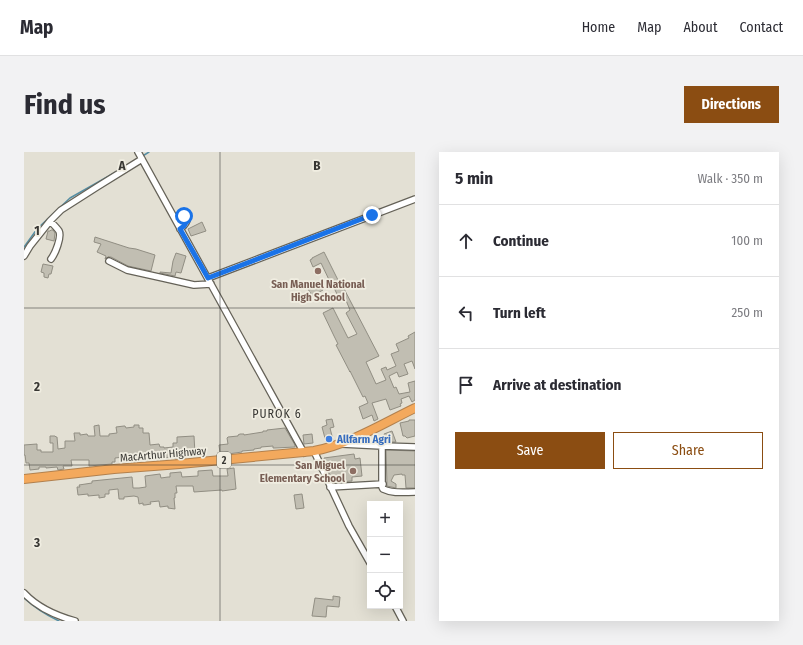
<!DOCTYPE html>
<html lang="en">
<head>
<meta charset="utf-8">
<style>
	:root { --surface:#fff; --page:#f2f2f3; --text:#2b2b33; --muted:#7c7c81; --line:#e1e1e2; --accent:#8b4d12 }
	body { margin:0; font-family:"Fira Sans Condensed",sans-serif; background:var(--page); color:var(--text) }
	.controls { position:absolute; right:12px; bottom:12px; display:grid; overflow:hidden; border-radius:0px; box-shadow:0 4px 16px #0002 }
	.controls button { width:36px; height:36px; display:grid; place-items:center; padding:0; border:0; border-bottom:1px solid var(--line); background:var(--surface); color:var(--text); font:20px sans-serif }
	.stop { position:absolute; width:12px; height:12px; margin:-9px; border:3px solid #1a73e8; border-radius:50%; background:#fff }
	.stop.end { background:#1a73e8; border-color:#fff; box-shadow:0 1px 4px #0008 }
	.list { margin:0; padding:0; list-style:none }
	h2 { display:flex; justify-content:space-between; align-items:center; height:52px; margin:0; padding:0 16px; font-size:17px }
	h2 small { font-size:13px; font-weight:400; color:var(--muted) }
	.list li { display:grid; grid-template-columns:26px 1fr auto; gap:12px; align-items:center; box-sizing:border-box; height:72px; padding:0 16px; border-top:1px solid var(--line) }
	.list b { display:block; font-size:15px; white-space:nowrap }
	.list em { font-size:13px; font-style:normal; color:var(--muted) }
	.actions { display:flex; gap:8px; padding:12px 16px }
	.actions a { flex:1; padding:9px 0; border:1px solid var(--accent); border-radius:0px; text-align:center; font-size:14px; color:var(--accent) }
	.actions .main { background:var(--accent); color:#fff }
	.icon { flex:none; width:22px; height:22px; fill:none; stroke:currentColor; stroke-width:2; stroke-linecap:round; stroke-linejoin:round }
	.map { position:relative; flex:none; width:391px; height:469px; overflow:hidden; border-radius:0px }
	header { display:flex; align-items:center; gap:24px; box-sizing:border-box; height:56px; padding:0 20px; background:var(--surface); border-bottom:1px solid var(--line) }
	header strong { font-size:19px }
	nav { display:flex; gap:22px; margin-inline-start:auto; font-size:14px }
	.intro { display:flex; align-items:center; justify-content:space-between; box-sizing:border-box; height:96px; padding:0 24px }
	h1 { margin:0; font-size:28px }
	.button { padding:10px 18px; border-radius:0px; background:var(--accent); color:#fff; font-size:14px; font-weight:700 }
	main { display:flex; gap:24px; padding:0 24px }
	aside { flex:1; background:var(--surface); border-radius:0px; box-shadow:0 4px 16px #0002 }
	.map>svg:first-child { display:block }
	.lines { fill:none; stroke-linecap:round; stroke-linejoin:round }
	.stream { stroke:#568ea3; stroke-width:1.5 }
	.building { fill:#c1beb2; stroke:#918e83 }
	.minor-casing { stroke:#656258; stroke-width:8 }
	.highway-casing { stroke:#b2814e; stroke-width:10 }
	.minor { stroke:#fff; stroke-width:5.5 }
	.highway { stroke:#f3a95d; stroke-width:8 }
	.route { stroke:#1a73e8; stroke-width:5 }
	.grid { fill:none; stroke:#383733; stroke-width:1; stroke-opacity:0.55 }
	.education-dot { fill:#8d6e63; stroke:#f0ede1; stroke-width:1.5 }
	.shop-dot { fill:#3f7fe0; stroke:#f0ede1; stroke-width:1.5 }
	.labels { text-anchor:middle; stroke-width:3.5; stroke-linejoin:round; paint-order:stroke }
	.shield { fill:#f0ede1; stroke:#6f6e67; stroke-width:1 }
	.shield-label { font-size:10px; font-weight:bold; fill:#383733 }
	.education-label { font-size:11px; font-weight:bold; fill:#785e54; stroke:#f0ede1 }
	.shop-label { font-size:11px; font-weight:bold; fill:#366cbe; stroke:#f0ede1; text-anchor:start }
	.street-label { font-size:11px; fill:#383733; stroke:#f0ede1 }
	.neighbourhood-label { font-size:12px; letter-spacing:1px; fill:#383733; stroke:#f0ede1 }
	.grid-label { font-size:13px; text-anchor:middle; font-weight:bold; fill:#383733; stroke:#f0ede1; stroke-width:3.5; stroke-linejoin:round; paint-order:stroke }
</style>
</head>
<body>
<header>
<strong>Map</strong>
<nav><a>Home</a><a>Map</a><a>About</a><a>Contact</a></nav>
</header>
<div class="intro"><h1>Find us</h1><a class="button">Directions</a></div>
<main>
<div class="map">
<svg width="391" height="469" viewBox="0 0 391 469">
	<rect width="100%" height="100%" fill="#e3e0d4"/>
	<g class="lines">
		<!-- stream -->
		<path class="stream" d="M117,5L125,0
			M0,95L13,77L46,46L92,20
			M0,446C10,455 22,463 35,469"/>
	</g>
	<!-- building -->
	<path class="building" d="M178,70L182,79L167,84L164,77Z
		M27,78H29L31,81L30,89L22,87L24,79H26Z
		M71,85L105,96L112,97L131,103L127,119L104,114L87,105H84L81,107L82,104L73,100L77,92L70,90Z
		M300,100L316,132L317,131L355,204L342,210L352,232L362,228L357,217L362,215L363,218L372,214L367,202L375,199L372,192L385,186L384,184L391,180V217L388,209L380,212L384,222L375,225L373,220L365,224L370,236L372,235L375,242L386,240L384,231L391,229V248L388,250L385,244L377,247L378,251L376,252L377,254L366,258L362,247L348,251L354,267L350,269L348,263L339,267L335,255L344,251L341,244L339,245L326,219V220L312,193L314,192L310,184L299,161L309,156L324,186L333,182L322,161L326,158L321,146L316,148L309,134H308L297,111L289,115L286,108L288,107V106Z
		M152,101L162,104L157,121L152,120L151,124L136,121V120L147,121L149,109Z
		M19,112L29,114L27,122H25L24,126L20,125V121L17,120Z
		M295,129L299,138L288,144L283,135Z
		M308,267L310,275L306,276L309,288L302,290L298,275L303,273L302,268Z
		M385,268H391V284L383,286L381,284H379L376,271L385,269Z
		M75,273L76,284H85V282L93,281L92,275L100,274H101L102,276L110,275V273H115V276H119V281H125L126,293L135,292L136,295H140V296L149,295V291H153V285L170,284L171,302L154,304L155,307H151L150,305L132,306V303L118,304V306L106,307V308H101L100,305L91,306V310H88V312L65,314V308H47L48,314H39L40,317L34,318L33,315L22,316V315H15V317L6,318L5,311H2L1,303H0V293L13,292V298H17V300H29V291H26V284H31L32,285H33L34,297L41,296V289H51L50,281H56V283L63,282L64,284H71L70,274Z
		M261,276L271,293V295L251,296H249V294L237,295V296L230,297V298L218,299V300L204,302V300L196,301L195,293L204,292L203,286L204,285L214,284V283L216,282H220V283L239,280V279H243V278Z
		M368,279L372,290H358L357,285L360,284V282Z
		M288,282L289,291L280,292L279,283Z
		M362,298L391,299V336H382L381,323H378V322L370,323L367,329L372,332V336L363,334Z
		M330,302L331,307L336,306L338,324L328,325V329L315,330V329L309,330L302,314L300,306Z
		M210,316L212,337L198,339V338L170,340L169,334H152L153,341H151V346H150L151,357L144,356V354L136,355L135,349L126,350L127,352L121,353H119V351L115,352L114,345L110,344L100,345V347H95L94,337L85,338V342H81V345L75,346V343L64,344V342L54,343L53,335H56L55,333L68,331V329L108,325L109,336H115L122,335L121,324L136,322L137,326L144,325H146V321L157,320L158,325L174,324V319L188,318L189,324H204L203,317Z
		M278,342L280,356L272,357L270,343Z
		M309,444L316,445L315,455L303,454L302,465L288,464L291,446L309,448Z"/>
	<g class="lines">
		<!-- minor casing -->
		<g class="minor-casing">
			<path id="minor" d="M114,0L280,301
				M150,65L158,64L163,65C164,70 160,74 156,77
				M26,69C29,72 33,76 35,79C38,85 31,102 27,107
				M0,104L6,94L26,69L37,58L73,35L118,7
				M85,109L103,118L139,126L170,133L187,132
				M184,126L391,47
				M318,292L358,294L391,295
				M358,294V335L359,337C369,342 381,340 391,340
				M290,299L325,374L346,411
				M306,335L359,332
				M0,441C13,455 33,464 51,469
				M371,454L379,469"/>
		</g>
		<!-- highway casing -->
		<g class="highway-casing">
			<path id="highway" d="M0,327L90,317L156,312L290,299C326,292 358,272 391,256"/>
		</g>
		<!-- minor -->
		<use href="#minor" class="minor"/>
		<!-- highway -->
		<use href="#highway" class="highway"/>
	</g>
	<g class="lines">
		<!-- route -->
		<path class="route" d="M160,64L163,65L164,67L160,74L156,77L184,126L348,63"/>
	</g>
	<!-- grid -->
	<path class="grid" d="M196,0V469M0,156H391M0,313H391"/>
	<!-- markers -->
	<g class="education-dot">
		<circle cx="294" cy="119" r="4"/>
		<circle cx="329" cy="319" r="4"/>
	</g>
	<circle class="shop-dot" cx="305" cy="287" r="4"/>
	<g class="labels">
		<!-- shield labels -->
		<rect class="shield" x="193" y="300" width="14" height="16" rx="3"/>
		<g class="shield-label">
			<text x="200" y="312">2</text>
		</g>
		<!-- education labels -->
		<g class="education-label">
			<text x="294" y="136">San Manuel National<tspan x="294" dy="13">High School</tspan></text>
			<text x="321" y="317" text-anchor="end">San Miguel<tspan x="321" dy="13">Elementary School</tspan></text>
		</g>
		<!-- shop labels -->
		<g class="shop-label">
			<text x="313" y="291">Allfarm Agri</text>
		</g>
		<!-- street labels -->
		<g class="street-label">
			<text transform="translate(139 302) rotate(-5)" y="4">MacArthur Highway</text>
		</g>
		<!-- neighbourhood labels -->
		<g class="neighbourhood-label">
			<text x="253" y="266">PUROK 6</text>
		</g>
	</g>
	<g class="grid-label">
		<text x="98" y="18">A</text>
		<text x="293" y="18">B</text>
		<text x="13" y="83">1</text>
		<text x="13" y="239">2</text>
		<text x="13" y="395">3</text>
	</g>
</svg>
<div class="controls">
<button>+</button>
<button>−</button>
<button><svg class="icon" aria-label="locate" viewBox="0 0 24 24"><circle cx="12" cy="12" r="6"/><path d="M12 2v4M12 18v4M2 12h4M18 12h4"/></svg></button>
</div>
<div class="stop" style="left:160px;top:64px"></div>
<div class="stop end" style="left:348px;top:63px"></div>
</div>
<aside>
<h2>5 min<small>Walk · 350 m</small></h2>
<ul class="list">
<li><svg class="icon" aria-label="ahead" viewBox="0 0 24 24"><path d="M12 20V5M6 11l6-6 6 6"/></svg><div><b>Continue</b></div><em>100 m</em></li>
<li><svg class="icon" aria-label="left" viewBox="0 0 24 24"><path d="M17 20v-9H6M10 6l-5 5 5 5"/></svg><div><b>Turn left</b></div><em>250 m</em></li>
<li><svg class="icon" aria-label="arrive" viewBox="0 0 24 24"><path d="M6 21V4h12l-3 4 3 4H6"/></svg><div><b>Arrive at destination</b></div></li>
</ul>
<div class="actions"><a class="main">Save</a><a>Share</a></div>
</aside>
</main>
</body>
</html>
